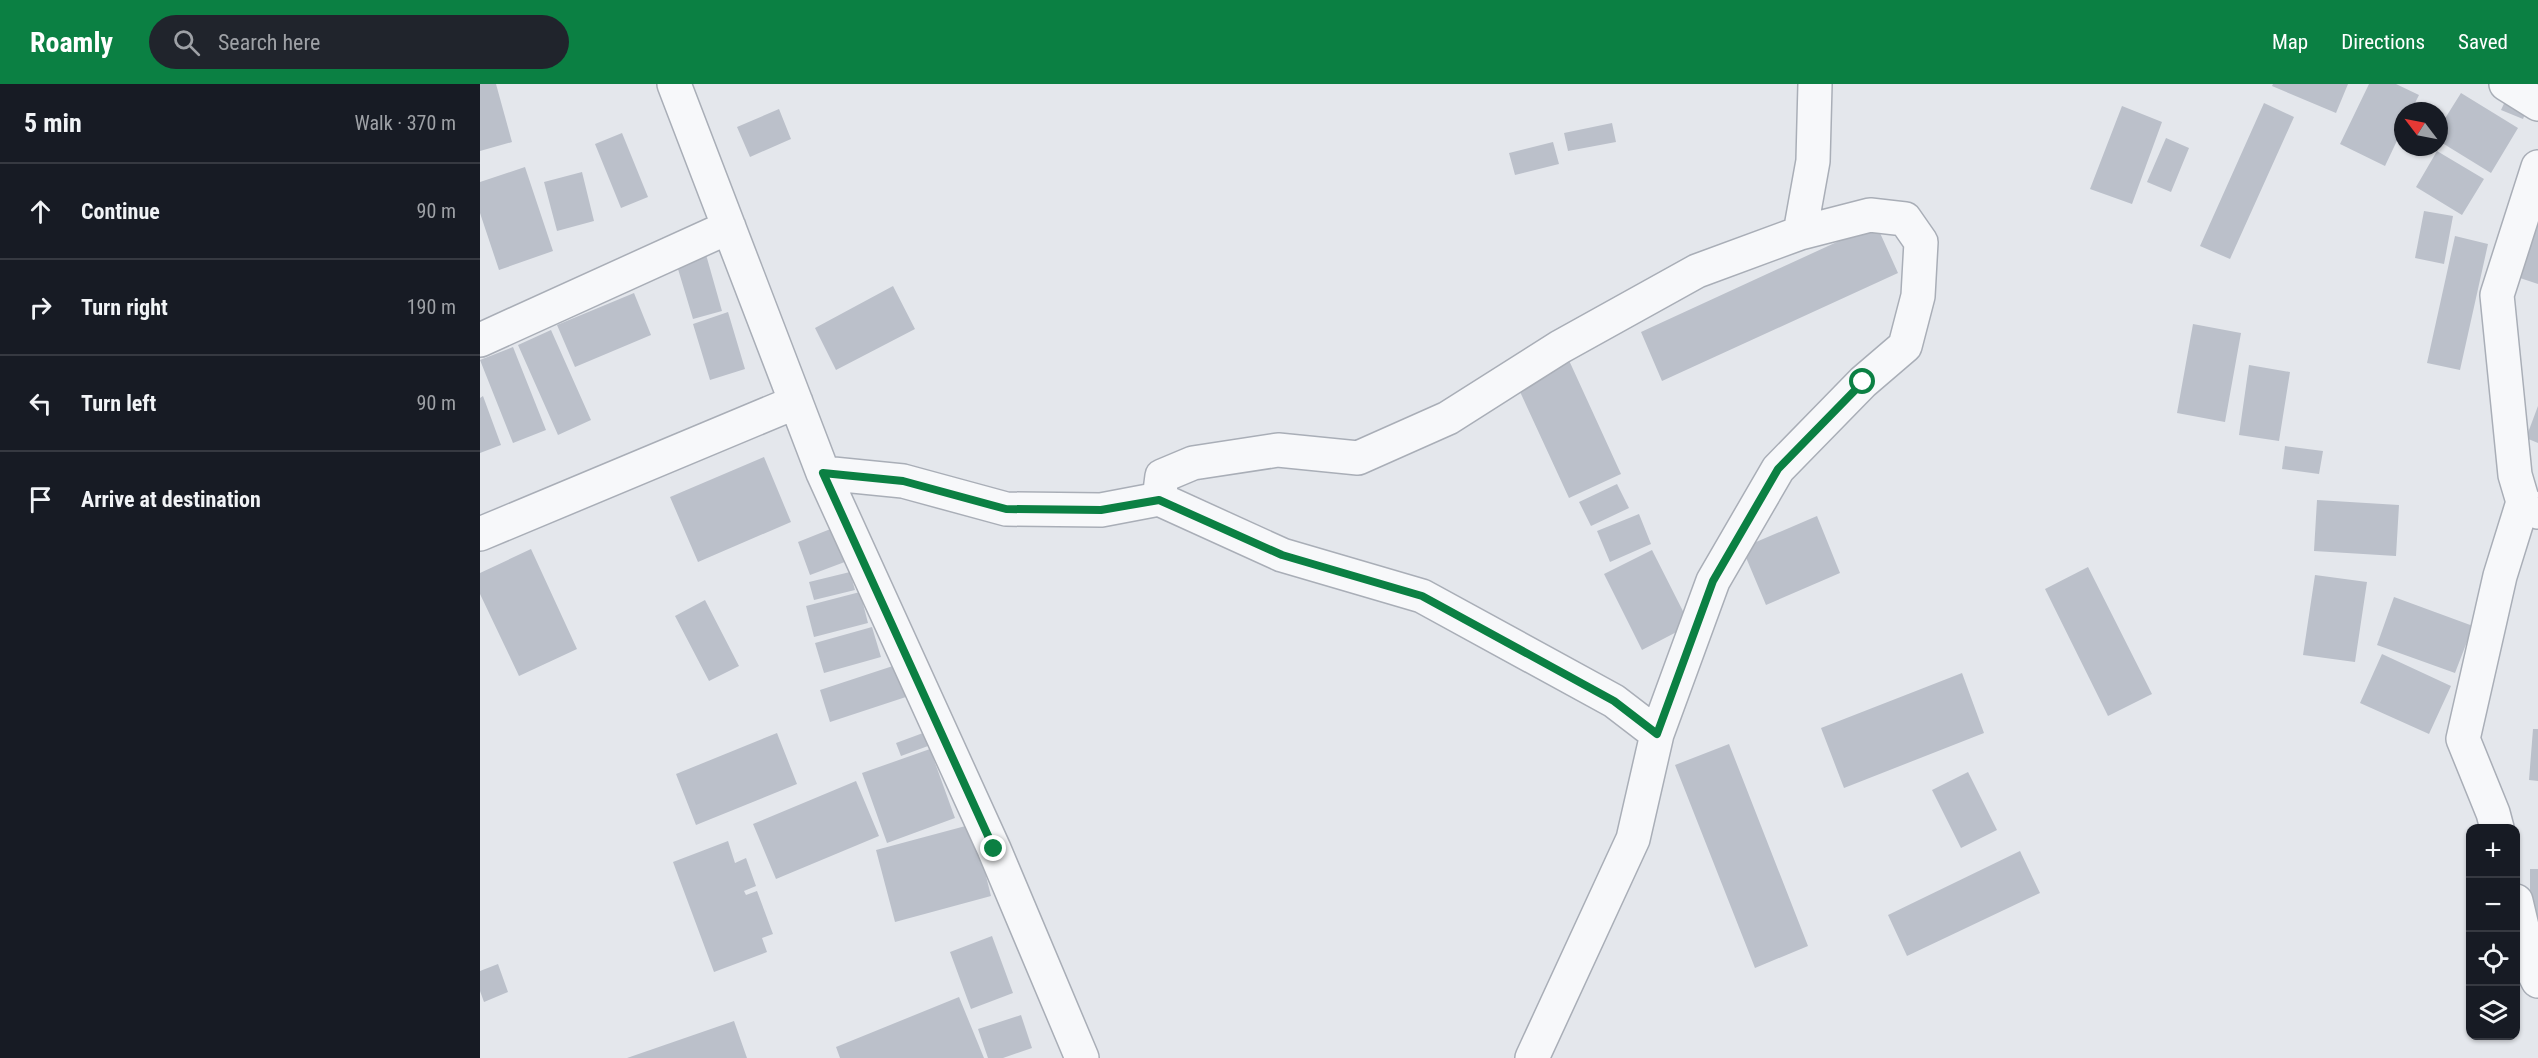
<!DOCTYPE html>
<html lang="en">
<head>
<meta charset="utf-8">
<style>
	:root { --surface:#171b24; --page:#20242c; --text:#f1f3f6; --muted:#9ea1a6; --line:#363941; --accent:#0b8043 }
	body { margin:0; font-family:"Roboto Condensed",sans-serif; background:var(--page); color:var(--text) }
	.controls { position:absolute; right:18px; bottom:18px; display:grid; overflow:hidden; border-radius:12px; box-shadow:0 2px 4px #0004 }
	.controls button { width:54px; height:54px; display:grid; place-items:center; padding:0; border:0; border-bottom:2px solid var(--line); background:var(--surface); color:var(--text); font:30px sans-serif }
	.compass { position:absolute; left:1914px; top:18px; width:54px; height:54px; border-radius:50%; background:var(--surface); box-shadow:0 2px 4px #0004; rotate:302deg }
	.stop { position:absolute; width:18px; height:18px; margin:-14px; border:4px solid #0b8043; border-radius:50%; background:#fff }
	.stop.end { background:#0b8043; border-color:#fff; box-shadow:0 2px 6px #0008 }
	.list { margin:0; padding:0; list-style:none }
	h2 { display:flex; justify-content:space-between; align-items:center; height:78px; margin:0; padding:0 24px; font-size:26px }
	h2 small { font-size:20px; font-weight:400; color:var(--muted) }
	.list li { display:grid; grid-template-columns:39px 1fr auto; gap:18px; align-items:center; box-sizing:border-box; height:96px; padding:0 24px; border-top:2px solid var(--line) }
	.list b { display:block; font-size:22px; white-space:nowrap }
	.list em { font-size:20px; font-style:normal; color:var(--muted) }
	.icon { flex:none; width:33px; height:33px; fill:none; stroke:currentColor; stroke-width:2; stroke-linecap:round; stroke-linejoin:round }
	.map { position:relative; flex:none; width:2058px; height:974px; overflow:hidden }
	header { display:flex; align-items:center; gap:36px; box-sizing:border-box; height:84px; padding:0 30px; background:var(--accent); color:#fff }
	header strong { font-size:28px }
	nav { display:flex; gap:33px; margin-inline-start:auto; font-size:21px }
	.search { width:420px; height:54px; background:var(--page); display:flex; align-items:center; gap:15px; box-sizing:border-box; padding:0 21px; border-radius:33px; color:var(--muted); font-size:22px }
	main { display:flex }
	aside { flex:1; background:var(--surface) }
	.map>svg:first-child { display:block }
	.building { fill:#bbc0ca }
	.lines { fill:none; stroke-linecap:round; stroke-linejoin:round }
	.street-casing { stroke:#a9aeb7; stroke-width:36 }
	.street { stroke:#f7f8fa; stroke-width:33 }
	.route { stroke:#0b8043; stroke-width:8 }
</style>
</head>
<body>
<header>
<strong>Roamly</strong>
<div class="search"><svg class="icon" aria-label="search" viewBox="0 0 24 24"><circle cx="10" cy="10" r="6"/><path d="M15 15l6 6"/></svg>Search here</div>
<nav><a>Map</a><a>Directions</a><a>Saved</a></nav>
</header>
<main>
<aside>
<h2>5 min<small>Walk · 370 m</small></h2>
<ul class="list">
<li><svg class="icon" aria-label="ahead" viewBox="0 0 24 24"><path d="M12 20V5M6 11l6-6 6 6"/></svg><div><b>Continue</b></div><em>90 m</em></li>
<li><svg class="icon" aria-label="right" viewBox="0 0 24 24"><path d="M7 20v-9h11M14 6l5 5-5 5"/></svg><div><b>Turn right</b></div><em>190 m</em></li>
<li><svg class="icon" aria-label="left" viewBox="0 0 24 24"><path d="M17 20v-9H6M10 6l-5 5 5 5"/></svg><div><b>Turn left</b></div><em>90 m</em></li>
<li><svg class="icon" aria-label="arrive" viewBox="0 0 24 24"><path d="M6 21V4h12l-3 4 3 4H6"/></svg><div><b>Arrive at destination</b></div></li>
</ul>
</aside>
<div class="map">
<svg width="2058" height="974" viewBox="0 0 2058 974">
	<rect width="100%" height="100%" fill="#e4e7ec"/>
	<!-- building -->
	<path class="building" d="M0,0H16L32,58L0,67Z
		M1793,0H1868L1856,29L1792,2Z
		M1889,0H1916L1939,11L1931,27H1923V44L1905,82L1860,60Z
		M1981,9L2038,44L2011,89L1959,57V44Z
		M2028,11L2049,20L2043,35L2021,26Z
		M1784,19L1814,33L1750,175L1720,162Z
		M1642,22L1682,38L1652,120L1610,105Z
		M299,25L311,55L270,73L257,43Z
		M1132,39L1136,58L1088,67L1084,49Z
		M142,49L168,113L141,124L115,60Z
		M1686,54L1709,64L1691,108L1667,98Z
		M1073,58L1079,80L1035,91L1029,69Z
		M1957,67L2004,95L1982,131L1936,103Z
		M45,83L73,167L19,186L0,129V98Z
		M102,88L114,137L77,147L64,98Z
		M1944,127L1973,132L1964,180L1935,174Z
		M2055,137L2058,138V200L2034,192Z
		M1396,140L1418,189L1182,297L1161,248Z
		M1975,152L2008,160L1980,286L1947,279Z
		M225,167L242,227L213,235L195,175Z
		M413,202L435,245L356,286L335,244Z
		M154,209L171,251L95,283L77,241Z
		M248,228L265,285L230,296L213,240Z
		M1713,240L1761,249L1745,338L1697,329Z
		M71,246L111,336L78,351L38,261Z
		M33,263L66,346L33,359L0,276Z
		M1087,272L1141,390L1089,414L1035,297Z
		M1769,281L1810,288L1799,357L1759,351Z
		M3,312L21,361L0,369V314Z
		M2058,322V359L2046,354Z
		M1805,362L1843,367L1839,390L1802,385Z
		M284,373L311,438L218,478L190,413Z
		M1137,400L1149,424L1111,442L1099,418Z
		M1837,416L1919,421L1916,472L1834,467Z
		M1159,430L1171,460L1130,478L1117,447Z
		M1337,432L1360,489L1286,521L1262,464Z
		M358,442L370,476L330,491L318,458Z
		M51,465L97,565L39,592L0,510V489Z
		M1172,466L1210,541L1162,566L1124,490Z
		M1608,483L1672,610L1628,632L1565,505Z
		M370,488L375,506L334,516L329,498Z
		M1835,491L1887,498L1875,578L1823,571Z
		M380,508L388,539L334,553L326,522Z
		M1914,513L1993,542L1975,589L1897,561Z
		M225,516L259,582L229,597L195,532Z
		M392,543L401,573L344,589L335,559Z
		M1902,570L1971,602L1949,650L1880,619Z
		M425,578L435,610L350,638L340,606Z
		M1482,589L1504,649L1364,704L1341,644Z
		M2053,645H2058V697L2049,696Z
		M297,649L317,700L216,741L196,690Z
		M443,649L448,662L421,672L416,659Z
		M1249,660L1328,862L1275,884L1195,681Z
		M450,665L475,734L407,759L382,689Z
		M1488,688L1517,746L1481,764L1452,706Z
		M376,697L399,752L296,795L273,740Z
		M493,740L511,812L415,838L396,766Z
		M248,757L255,779L266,774L276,802L264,807L266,811L277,807L293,850L282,854L287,868L234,888L193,778Z
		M1540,767L1560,809L1427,872L1408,831Z
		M2050,785H2058V835L2050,836Z
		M512,852L533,909L491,925L470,868Z
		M18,880L28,908L4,918L0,907V887Z
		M479,913L504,974H360L356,963Z
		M541,931L552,964L523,974H508L498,945Z
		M254,937L267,974H147Z"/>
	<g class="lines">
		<!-- street casing -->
		<g class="street-casing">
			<path id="street" d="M194,0L343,389L514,765L602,974
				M2026,0L2058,20
				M2058,83L2017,211L2035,391L2043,418L2058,428
				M1320,149L1333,77L1335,0
				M0,256L249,143
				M343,389L423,397L526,425L621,426L679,415L802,471L942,512L1134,617L1177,650
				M679,415L682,392L713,379L798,366L878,374L968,334L1080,263L1217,187L1320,149L1390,131L1425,135L1441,158L1438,212L1425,262L1383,298L1298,385L1233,497L1177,650L1153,755L1052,974
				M0,450L316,318
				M2017,744L2013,729L1983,655L2020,492L2043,418
				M2036,817L2052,885L2058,897"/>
		</g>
		<!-- street -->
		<use href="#street" class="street"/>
	</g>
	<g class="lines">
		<!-- route -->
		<path class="route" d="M514,765L343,389L423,397L526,425L621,426L679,416L802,471L942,512L1134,617L1177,650L1233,497L1298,385L1383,298"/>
	</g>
</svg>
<div class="controls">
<button>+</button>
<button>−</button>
<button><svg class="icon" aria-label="locate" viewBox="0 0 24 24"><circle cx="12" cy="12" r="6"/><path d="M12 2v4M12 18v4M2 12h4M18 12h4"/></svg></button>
<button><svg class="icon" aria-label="layers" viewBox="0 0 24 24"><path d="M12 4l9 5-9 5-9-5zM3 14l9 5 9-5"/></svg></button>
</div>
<svg class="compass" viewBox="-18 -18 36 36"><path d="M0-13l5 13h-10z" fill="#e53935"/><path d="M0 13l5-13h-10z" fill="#9ea1a6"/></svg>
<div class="stop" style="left:1383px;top:298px"></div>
<div class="stop end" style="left:514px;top:765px"></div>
</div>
</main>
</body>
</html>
